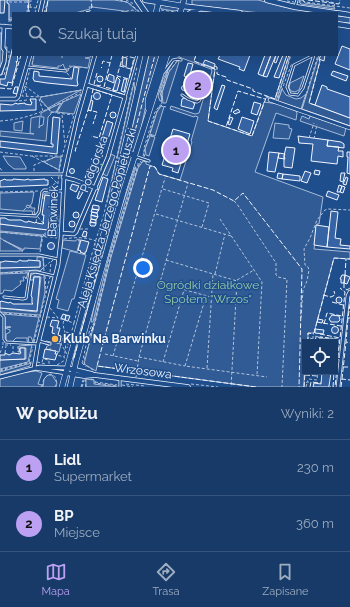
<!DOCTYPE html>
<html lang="pl">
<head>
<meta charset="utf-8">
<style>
	:root { --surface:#173a69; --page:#20416f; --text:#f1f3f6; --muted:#9eadc0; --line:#36547d; --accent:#bca0f2 }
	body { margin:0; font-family:Raleway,sans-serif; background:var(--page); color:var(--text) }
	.controls { position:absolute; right:12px; bottom:12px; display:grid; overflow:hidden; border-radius:0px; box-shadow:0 4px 16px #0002 }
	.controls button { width:36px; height:36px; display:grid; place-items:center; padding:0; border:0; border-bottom:1px solid var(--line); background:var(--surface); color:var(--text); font:20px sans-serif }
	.you { position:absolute; left:143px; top:268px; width:14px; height:14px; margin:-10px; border:3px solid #fff; border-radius:50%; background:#1a73e8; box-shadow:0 0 0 6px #1a73e833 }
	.badge { display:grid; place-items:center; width:26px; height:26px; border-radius:50%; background:var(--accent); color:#111; font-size:13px; font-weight:700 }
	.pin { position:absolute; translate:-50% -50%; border:2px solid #fff; box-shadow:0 1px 4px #0006 }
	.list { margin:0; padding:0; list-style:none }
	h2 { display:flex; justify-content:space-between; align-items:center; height:52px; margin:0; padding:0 16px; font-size:17px }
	h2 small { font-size:13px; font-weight:400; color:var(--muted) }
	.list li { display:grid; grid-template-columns:26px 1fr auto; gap:12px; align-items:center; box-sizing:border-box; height:56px; padding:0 16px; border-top:1px solid var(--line) }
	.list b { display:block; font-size:15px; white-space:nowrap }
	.list p { margin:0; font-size:13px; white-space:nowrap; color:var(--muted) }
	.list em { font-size:13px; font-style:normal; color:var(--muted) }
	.icon { flex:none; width:22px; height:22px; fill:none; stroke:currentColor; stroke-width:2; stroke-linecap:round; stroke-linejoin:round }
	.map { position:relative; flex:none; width:350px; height:387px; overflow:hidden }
	.search { position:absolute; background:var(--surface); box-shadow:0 4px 16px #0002; left:12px; right:12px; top:12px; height:44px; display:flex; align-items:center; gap:10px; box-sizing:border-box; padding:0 14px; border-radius:0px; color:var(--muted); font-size:15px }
	.sheet { height:164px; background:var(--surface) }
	nav { display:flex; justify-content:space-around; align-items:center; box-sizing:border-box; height:56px; border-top:1px solid var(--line); background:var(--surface); font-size:11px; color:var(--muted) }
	nav a { display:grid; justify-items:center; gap:2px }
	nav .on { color:var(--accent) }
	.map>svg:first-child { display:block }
	.built { fill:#305b95; stroke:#a8bbd7 }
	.building { fill:#3563a3; stroke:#f2f6ff }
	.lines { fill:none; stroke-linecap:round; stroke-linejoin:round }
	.service-casing { stroke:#f2f6ff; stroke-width:3 }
	.minor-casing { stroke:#f2f6ff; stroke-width:4.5 }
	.tertiary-casing { stroke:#f2f6ff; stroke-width:5.5 }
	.secondary-casing { stroke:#f2f6ff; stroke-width:6 }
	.primary-casing { stroke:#f2f6ff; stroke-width:6 }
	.path { stroke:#b3c4dc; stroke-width:1; stroke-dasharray:3 2; stroke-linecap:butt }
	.service { stroke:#1f4e8c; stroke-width:1.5 }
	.minor { stroke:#1f4e8c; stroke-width:3 }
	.tertiary { stroke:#1f4e8c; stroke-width:4 }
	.secondary { stroke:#1f4e8c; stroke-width:4.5 }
	.primary { stroke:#1f4e8c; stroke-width:5 }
	.hedge { stroke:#97c8a6; stroke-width:3; stroke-dasharray:2 3; stroke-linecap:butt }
	.fence { stroke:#f2f6ff; stroke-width:1; stroke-dasharray:5 2; stroke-linecap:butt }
	.poi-dot { fill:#ffb74d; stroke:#1f4e8c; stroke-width:1.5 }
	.labels { text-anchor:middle; stroke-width:3; stroke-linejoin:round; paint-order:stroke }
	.street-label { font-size:12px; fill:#f2f6ff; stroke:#1f4e8c }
	.park-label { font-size:12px; fill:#97c8a6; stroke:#1f4e8c }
	.poi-label { font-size:12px; font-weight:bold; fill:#f2f6ff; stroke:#1f4e8c; text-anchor:start }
</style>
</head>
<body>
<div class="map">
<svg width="350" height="387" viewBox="0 0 350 387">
	<rect width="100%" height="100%" fill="#1f4e8c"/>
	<!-- built -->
	<path class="built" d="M48,0H114L127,2L140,13H130L124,11L92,7H89L90,9L75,13H47L46,12Z
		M192,0H258L284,7L319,13H260L192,5Z
		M300,0H302L305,3L334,7L335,9L301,4L300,3Z
		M160,5L179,8V10L174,11L162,9L159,7Z
		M337,16L350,17V23L337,22Z
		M0,33H2V47H7L6,62L2,75H0Z
		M34,55H91V57L85,58L90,59L88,68L73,66L68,69H65L63,64L61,66H58V68L32,65Z
		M149,55H161L147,100L140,134L133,154L129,147V142Z
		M179,55H196L194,61L215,69L208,121L252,136L264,102L278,104L296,111L297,113L296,120L276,113L255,172L323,197L319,224H317L314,249L350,252V259L334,258L314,333H308V342H305L304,387H256L97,366L96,371L84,364L111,257L138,168L143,161L146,162V164L155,167L159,174L180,180L192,142L191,141L198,117L195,116L194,117L170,109L171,106L195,114L199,113L212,71L211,69L179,57Z
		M289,55H290L287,68L276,101L266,97V96L275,99Z
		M319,55H321L319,60L320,61L309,103L350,118V126L302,109Z
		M178,60L179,62L166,103H163L162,93L169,72Z
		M173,62L168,70L160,92L162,100L160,101L158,96L163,79L171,64Z
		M304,76L299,90L295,92L291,91L289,88L290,83Z
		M134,82L135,92L120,158H117Z
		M282,89L286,95L296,99L301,98L306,94L301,109L278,101Z
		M81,90L48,108L40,99L41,97Z
		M81,94L74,114L57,112L63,102Z
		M61,103L56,112H51V114L48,117L46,141L0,136V131L34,134L30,133L31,118L40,116L39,128L40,126L43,125L44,117H41V113L49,109L50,111L49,109Z
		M161,106L164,107L155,136L150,134L157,112Z
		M302,116L309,119L310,116L346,128L344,136L300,121Z
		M23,121L22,131L14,130V123Z
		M275,123L289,125V128L292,129L289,139L273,138Z
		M150,136L155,137L149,156L146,155L145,149Z
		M111,154L115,156L107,176L103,174Z
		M3,156L20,157L26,167V169H14L8,164Z
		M55,157H61L59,170L44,162Z
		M116,161L119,162L109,202H107Z
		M122,163L130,165L111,224L75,359H73L87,311Z
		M135,167H136L109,256L93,322H91L98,288L120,212Z
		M34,192L32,203L30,206L27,205L26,207L29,208L30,206H31V208H35L34,211L35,214L33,215L32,211H23L26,208L23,211L0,209V193Z
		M45,193H56L57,224L43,235L0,231V224L48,230L52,196L45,195V198H41Z
		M57,225V237L44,236Z
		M0,232L42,236L40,249L24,248V250L3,240L23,251H0Z
		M78,239L80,240L77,252L62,248L63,240L75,241Z
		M70,251L86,255L74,299H72L68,311L57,308L59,300L56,299Z
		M37,257H43L44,267L40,271L36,270L0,273V268H2L40,267V261H37Z
		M28,273L26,279L25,277H23L24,281H20L21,284L12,291L4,290L3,293L0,294V274Z
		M35,273L44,275L45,292L40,315L0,312V308L37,312L41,277L34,276L33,280H30L31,275Z
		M3,314L39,317L33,342L31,337H28L29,342L27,341V338H16L12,342H7L6,339V334L10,332V330L5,328L11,327H5V318Z
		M46,341L61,344L59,352L46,349L47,346H48L49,345L45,344Z
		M32,345L28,362L0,369V360L26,359V348H20L19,352V346Z
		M31,363L30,366L0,375V372Z
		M36,371L42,373L38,384L42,385L41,387H0V379L19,373Z
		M48,375H52L57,383L55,387H43L44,379Z
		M86,379L94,380V384L117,387H86Z"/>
	<!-- building -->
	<path class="building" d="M0,0H5L4,13H0Z
		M7,0H29L28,13H13V20H9V4L7,3Z
		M13,46V55H19L17,57L18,58L17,62L16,61L17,64L12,83L8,82L7,86L0,84V79H5Z
		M342,46L350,49V70L335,64Z
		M220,55H250L244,71L239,69L240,67L218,59Z
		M265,55H271L263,76L258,74Z
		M271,55H276L267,77L263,76Z
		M276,55H279L276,63L274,62Z
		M283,55H287L279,78L274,77Z
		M321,55H325L324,61L319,59Z
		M123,57L127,58L126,67L122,65Z
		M205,60L215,64L214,68L203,64Z
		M188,63L193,64L189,78L184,76Z
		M74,67L79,68L77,80L78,85L77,86L47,83L34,81V80L33,79L34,71L39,72V76L72,79Z
		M333,71L348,76L346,81L331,75Z
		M199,72L205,74L203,83L196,81Z
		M109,74L114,76V83L107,80Z
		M97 79a3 3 0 1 1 6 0a3 3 0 1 1-6 0Z
		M117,77L120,80L117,91L113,90Z
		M124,79H127L124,92L121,91Z
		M196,81L202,83L200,87L195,85Z
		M222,85L225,86L217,110L214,108Z
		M322,85L327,87V89L350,97V118L315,105Z
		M181.5 88a2.5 2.5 0 1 1 5 0a2.5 2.5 0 1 1-5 0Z
		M15,87H18L17,94L13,93Z
		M93.5 96a3.5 3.5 0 1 1 7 0a3.5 3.5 0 1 1-7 0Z
		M184,98L194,101L193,103H195L193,109L181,106L182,99Z
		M30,99H36V110L0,111V104L12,105L16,103L17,104L25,103V104L31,105L32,102H31Z
		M91,100L93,101L91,111L88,110Z
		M254,102L261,104L257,115L251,113Z
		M238,109L240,112L235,114L233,112Z
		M110 115a3 3 0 1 1 6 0a3 3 0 1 1-6 0Z
		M53,117L60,118L57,154L0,147V141L53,147V144H51Z
		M230,117L233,118L230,125L228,124Z
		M242,117L254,121L250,134L238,129Z
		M107,121L113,123L108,139L102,137Z
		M173,129L190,134L178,173L172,171L173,168L162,165Z
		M298,136L328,140L327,146L339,147L338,151H343V157L338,156L337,164L311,161L313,144L299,143Z
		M328,140L341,142L344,144V148L327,146Z
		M99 145a3 3 0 1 1 6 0a3 3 0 1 1-6 0Z
		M286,147L295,148L292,168L284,167V156Z
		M95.5 155a3.5 3.5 0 1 1 7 0a3.5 3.5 0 1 1-7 0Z
		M269,152L279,153L275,172L267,171Z
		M347,152H350V174L347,173L348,157H347Z
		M279,153L285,154L284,156L285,159L278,158Z
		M69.5 171a2.5 2.5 0 1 1 5 0a2.5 2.5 0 1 1-5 0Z
		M88,169L93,171L92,173L89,172L88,173H87Z
		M315,170L320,171L319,175L314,174Z
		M305,171L311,173L307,183L301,181Z
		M87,173L91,175L89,179L85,178Z
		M278,173L283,174L282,179L277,178Z
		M341,173H345L343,182L340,181Z
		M283,174L300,176V181L282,179Z
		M103,177L108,179L102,202L95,200Z
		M346,177L348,178L346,185L343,184Z
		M5,179L6,180H13V179L25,180L28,179L30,180L45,179V180H48V185L0,187V181Z
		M72,184L79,186L76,192L70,189Z
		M339,185L342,186L340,192H337Z
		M342,186L345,187L343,193L340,192Z
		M81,187L83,188L82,191L83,192L79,199L77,198Z
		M328,191L339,195L337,200L326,196Z
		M45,195L52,196L48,230L0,224V218H5L9,220H21L25,222H28V221L35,223L36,222L37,223L43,224L44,223L43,222L44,215H42Z
		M93,205L99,206V210L92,209Z
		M92,209L99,210L98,211L97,213L91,212Z
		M331,211L338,212L335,238L341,239L340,245L350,246V249L327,247Z
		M92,212L97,213L98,217L91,215Z
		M73 215a3 3 0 1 1 6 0a3 3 0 1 1-6 0Z
		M91,215L98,217L97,218L96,220L91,219Z
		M91,219L96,220V223L90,222Z
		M69 224a3 3 0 1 1 6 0a3 3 0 1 1-6 0Z
		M90,222L96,223V224L95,226H91L90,225Z
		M316,225L329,227L327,247L314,245Z
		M84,231L87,232L86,237L82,236Z
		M81,240L89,242L86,252H85V254L80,252L81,251L78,250Z
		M47.5 246a3.5 3.5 0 1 1 7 0a3.5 3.5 0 1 1-7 0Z
		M20,260L22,261H28V260L40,261V267L0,268V262H2L5,261L17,262Z
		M342,275H345L344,283H341V279H340Z
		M345,275L350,277L347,284L344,283Z
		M34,277H40L37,311L0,308V302L1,301L9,303L10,302L13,304H33L32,303V297L31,296Z
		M336 300a3 3 0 1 1 6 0a3 3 0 1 1-6 0Z
		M63,314L66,315L65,320L61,318Z
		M66,315L70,316L68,321L65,320Z
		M332,315L339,316L340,320L338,322H331L329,319Z
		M318,319L323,320L322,323L317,322Z
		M52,320L59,321L57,328H60L58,335L61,336L60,342L53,340L55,334L52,333L53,327L50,326Z
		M331.5 330a3.5 3.5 0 1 1 7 0a3.5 3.5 0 1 1-7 0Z
		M315,329L324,330L323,334L315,333Z
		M319,339H336L335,348V342H318Z
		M20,348H25V359L0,360V355H5V353L9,355L13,353L20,354L21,352H20Z
		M45,349L56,351L55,354H57L55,360L43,358Z
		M322,372L331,373L329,386L328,387H313L314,383L321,384Z"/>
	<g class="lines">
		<!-- service casing -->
		<g class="service-casing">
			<path id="service" d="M295,7L297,0
				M314,55L294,65L287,87L290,94L298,95L303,88L314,55
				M27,67L66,71
				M164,72L173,60L178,59L181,60
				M182,95L188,99L197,102L199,101L203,94
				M125,97L137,55
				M137,157L149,161
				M0,174H64
				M0,214L36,216L39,212L42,192L44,190L62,191
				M0,255H39L58,259
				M4,297L23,299L26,298L30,272H37L54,276
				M0,313L4,317V339L6,342L38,344
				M39,341L50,344
				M335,358L341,359
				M120,387V379"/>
		</g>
		<!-- minor casing -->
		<g class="minor-casing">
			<path id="minor" d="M40,13L43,0
				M0,26L13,27
				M0,73L4,62L5,51L3,48L4,26
				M0,99H16L18,97L30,55
				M270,100L350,128
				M63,177L75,180L96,188
				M61,233L74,234L76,232L108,157L125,97L87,85
				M34,368L38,344L58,265L61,239L64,176L77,118L95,55
				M34,368L66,373
				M0,377L40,367L67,368
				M338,387L348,296L350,292"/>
		</g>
		<!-- tertiary casing -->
		<g class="tertiary-casing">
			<path id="tertiary" d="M67,368L92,374
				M66,373L84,376L95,375L188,387"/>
		</g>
		<!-- secondary casing -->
		<g class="secondary-casing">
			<path id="secondary" d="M137,0L146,13
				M145,0L158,2
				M267,0L295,7L335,13
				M182,6L240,13
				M190,13L199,9
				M337,13L350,15
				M337,24L350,26"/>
		</g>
		<!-- primary casing -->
		<g class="primary-casing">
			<path id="primary" d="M158,2L182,6
				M156,13L159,0
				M180,13L184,0
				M148,108V100L162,55
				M126,144L129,152L135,157
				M62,387L110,211L146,55
				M70,387L76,361L124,189L167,55"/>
		</g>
		<!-- path -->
		<path class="path" d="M120,0L129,3L140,12
			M126,0L134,4
			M303,0L305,2L350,8
			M321,0L335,3L334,7
			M287,1L294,2
			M9,2H28
			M299,3L300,0
			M30,7L31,0
			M161,10L176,12
			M121,12L133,10L137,13
			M27,13L28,0
			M29,13L30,7L36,8
			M35,13L38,0
			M44,13L48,0
			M10,18H13
			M8,21H13
			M62,55V58
			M9,63V51
			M32,64L34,55
			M68,71L69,66L88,68
			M67,73L72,79
			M4,75L7,66
			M26,85L30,69
			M25,86L40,97L22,96Z
			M25,88L27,97
			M40,97L82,90
			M278,98L291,55
			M278,100L292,63
			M19,101L27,100V98
			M161,102L162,100L161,93L168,71
			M302,108L318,55
			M43,111L39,99L51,112L56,113L62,103
			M57,113L73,115
			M62,115L65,145
			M0,121C32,119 53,107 81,92
			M150,135L155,137
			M309,138L314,123
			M314,139L317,124
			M0,152L31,156H65
			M32,156L59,170
			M143,156L156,113L162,103V92L169,71L177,61
			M144,157L145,154L144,153V148L155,112L160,105L166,107
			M137,164H141L142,162
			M0,168L3,172
			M34,171V165L55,157
			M59,172L62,156L74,115
			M51,177L57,183
			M49,188L57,182
			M57,189L59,176
			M163,189L209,203L202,227
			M0,192L39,191
			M57,194L58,228
			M234,201L237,204L276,263V275L278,277L287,279L282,387
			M156,214L231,236
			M38,217L43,223
			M220,219L262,282L257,375
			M36,222L37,218
			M80,229H88
			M0,232L57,238
			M0,238L23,251
			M64,239C75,237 86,237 96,241L95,247
			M78,241L82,239
			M40,252L43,236L57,224
			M43,258L44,271
			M166,260L237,281L231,387
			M41,270L50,262
			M50,272L51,262L53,260
			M0,273L28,272
			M215,274L225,234
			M45,276L46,293
			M237,280L254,270
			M160,283L211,297
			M206,296L185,366L267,377
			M50,308L58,318L64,320C62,325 64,328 65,333C66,341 66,349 64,357L65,359
			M4,313L40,316
			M47,317L58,318
			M301,318L303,290L307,281L309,270L308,267L305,265L304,249L310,238L317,220L325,210L328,209L350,210
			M64,320L74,323L67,348
			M74,323L94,246L104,214L137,67
			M7,327H11
			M310,338L313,339L311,342
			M313,339V336L339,339V346
			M3,342V345H11
			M34,342L50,277
			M13,346V353
			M18,346V352H20
			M335,346H339L338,353
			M50,348V350L58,352L57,355L64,357
			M0,353L3,346
			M5,353L6,346
			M67,354L61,344L65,332L71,333
			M105,354L138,361
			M113,356L165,178
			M139,357L185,366
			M29,362L33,347
			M37,362L46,364
			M42,362L43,359L49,360V364
			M163,362L184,290
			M82,363C85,354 88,327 94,323L110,256L138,165
			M82,363L86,367
			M57,365L65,360
			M207,368L213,274
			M0,370L28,362
			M93,370L85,365L84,361L95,323L111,256L138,167L141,161
			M0,371L32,362
			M136,377L139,357L188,183
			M85,379L86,387
			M91,379L95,380V383L118,386
			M309,379L317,380L318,372
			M95,382L117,385
			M126,384L145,386V387
			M191,384L218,387
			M122,385L133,387
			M328,386L334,387
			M42,387C43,380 44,376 51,374C57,376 57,382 56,387
			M81,387L83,380
			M82,387L84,380
			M306,387L307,383H308V381H306L307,383"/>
		<!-- service -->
		<use href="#service" class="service"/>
		<!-- minor -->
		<use href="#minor" class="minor"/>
		<!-- tertiary -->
		<use href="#tertiary" class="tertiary"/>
		<!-- secondary -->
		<use href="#secondary" class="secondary"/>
		<!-- primary -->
		<use href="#primary" class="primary"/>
		<!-- hedge -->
		<path class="hedge" d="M100,170L102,164"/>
		<!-- fence -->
		<path class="fence" d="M308,0L339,4L340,0
			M47,13L46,12L48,0
			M79,13L90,11L92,7L91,0
			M166,13V12
			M112,55L104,87L113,89
			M123,55L134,58L135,55
			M196,55L194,61L205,66
			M102,64L103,61L110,63
			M120,66L123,55H121
			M215,66L217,67V74L226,77L227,80L253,89V91L275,99L289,55
			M101,68L102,67
			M211,68L215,69L208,121L226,127L238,91L265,99
			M131,69L120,66L117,76L129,79L134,58
			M97,73L94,84L100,86L101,83
			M0,88L11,89L21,55
			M113,89V91L123,94L125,90
			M91,100L93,89L112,95L99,138L91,136
			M315,105L309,103L320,61L319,59
			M226,127L252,136L266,98
			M130,150L155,55
			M76,151H75L88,110L97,112L93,124
			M127,160L129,156
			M345,275L346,259
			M344,283V288L347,290L350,288
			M323,295L331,297L335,295L334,291
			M332,302L343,305
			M350,304L348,318H350
			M348,318L346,342L350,343
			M323,323L341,326
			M324,324L327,313L342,316
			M314,333L334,258L350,259
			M320,334L340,338
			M89,338L94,324
			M308,342V333L314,334
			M315,342L316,337L329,338
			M337,357H338L345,292L340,288
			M74,358L126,165
			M335,360H337L336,362H335
			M343,367H350
			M335,368H337L335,387
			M305,375L317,376V372
			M342,379L346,342
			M256,387L97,366L150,166L155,167L159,174L213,190L234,201L243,193L302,269L299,387
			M304,387L305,372
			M310,387L311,382L321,383
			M333,387L334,372
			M341,387L342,379L350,380"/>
	</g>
	<!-- markers -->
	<circle class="poi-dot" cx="55" cy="339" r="4"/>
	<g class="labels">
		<!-- street labels -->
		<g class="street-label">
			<text transform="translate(94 164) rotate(-70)" y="4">Podgórska</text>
			<text transform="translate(53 211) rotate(-88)" y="4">Barwinek</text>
			<text transform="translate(107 218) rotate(-74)" y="4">Aleja Księdza Jerzego Popiełuszki</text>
			<text transform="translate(143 371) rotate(7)" y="4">Wrzosowa</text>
		</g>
		<!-- park labels -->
		<g class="park-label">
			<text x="208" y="289">Ogródki działkowe<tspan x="208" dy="14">Społem "Wrzos"</tspan></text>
		</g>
		<!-- poi labels -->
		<g class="poi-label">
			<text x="63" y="343">Klub Na Barwinku</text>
		</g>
	</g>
</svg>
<div class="controls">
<button><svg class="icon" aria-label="locate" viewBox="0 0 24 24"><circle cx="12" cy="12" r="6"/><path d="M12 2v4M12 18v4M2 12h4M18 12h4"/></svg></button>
</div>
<div class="you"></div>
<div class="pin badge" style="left:176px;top:150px">1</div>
<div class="pin badge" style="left:198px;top:85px">2</div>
<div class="search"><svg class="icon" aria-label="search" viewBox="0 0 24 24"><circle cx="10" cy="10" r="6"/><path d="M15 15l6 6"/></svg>Szukaj tutaj</div>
</div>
<section class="sheet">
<h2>W pobliżu<small>Wyniki: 2</small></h2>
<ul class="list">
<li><span class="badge">1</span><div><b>Lidl</b><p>Supermarket</p></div><em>230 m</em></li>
<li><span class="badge">2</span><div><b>BP</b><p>Miejsce</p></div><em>360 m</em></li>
</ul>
</section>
<nav>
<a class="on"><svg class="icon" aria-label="map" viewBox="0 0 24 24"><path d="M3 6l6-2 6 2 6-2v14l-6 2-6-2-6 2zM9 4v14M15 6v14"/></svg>Mapa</a>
<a><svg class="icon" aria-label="directions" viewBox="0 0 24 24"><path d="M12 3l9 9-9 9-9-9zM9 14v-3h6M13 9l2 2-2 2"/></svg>Trasa</a>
<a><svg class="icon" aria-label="saved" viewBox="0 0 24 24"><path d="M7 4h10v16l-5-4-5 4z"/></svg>Zapisane</a>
</nav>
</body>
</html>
